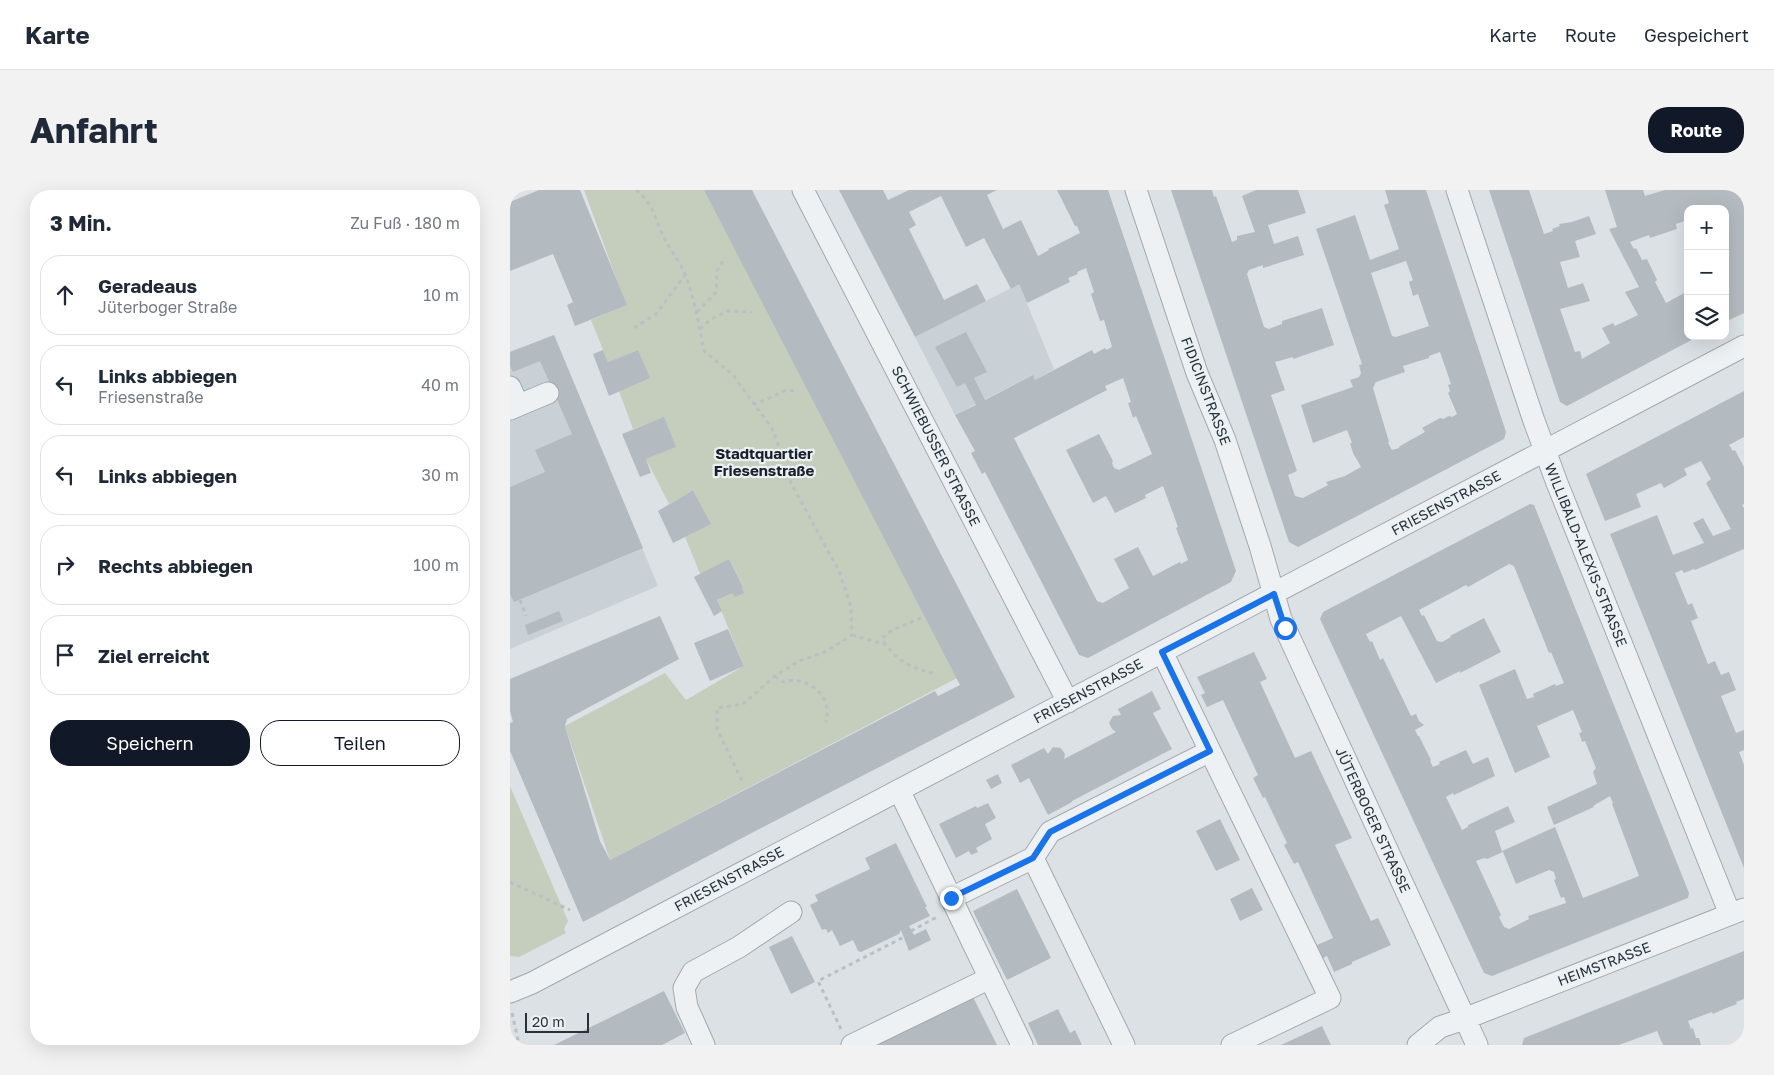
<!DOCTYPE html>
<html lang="de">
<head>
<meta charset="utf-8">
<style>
	:root { --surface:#fff; --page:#f2f2f3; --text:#1f2937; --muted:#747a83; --line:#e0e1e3; --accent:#111827 }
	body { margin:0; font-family:"Golos Text",sans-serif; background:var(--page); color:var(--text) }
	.controls { position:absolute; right:15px; top:15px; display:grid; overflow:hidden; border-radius:10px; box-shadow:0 5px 20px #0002 }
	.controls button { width:45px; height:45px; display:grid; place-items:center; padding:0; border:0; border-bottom:1px solid var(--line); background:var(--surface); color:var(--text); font:25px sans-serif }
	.scale { position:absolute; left:15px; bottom:12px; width:64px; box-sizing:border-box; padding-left:5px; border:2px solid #27313a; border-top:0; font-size:14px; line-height:18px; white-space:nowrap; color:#27313a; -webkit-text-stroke:4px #ebf0f3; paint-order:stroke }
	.stop { position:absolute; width:15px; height:15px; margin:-11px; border:4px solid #1a73e8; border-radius:50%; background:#fff }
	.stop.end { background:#1a73e8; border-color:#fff; box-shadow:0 1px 5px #0008 }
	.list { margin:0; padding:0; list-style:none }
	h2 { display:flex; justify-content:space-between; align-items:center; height:65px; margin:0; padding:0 20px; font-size:21px }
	h2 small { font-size:16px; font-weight:400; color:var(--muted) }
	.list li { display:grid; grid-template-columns:32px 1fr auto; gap:15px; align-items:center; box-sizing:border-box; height:80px; margin:0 10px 10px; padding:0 10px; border:1px solid var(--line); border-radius:20px }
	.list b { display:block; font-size:19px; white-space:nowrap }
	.list p { margin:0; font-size:16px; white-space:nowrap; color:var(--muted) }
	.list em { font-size:16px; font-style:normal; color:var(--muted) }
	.actions { display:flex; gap:10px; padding:15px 20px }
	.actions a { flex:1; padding:11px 0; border:1px solid var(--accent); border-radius:20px; text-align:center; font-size:18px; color:var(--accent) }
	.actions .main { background:var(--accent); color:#fff }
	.icon { flex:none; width:28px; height:28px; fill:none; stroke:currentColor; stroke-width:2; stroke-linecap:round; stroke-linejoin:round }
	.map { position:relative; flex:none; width:1234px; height:855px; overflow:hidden; border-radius:20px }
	header { display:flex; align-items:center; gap:30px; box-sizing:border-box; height:70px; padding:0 25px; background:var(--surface); border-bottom:1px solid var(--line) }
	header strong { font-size:24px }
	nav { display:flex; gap:28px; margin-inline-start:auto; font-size:18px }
	.intro { display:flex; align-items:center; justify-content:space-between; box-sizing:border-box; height:120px; padding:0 30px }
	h1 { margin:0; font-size:35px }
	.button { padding:12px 22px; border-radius:20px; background:var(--accent); color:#fff; font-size:18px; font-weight:700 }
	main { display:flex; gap:30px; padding:0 30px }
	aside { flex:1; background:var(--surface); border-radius:20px; box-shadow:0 5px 20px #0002 }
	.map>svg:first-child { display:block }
	.built { fill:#cad1d6 }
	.green { fill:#c5cebd }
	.building { fill:#b3bbc1; fill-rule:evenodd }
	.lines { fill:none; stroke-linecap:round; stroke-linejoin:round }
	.minor-casing { stroke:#a2a9ae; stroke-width:23 }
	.path { stroke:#babfc4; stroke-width:3; stroke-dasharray:4 4; stroke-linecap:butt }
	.minor { stroke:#eef1f4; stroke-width:21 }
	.route { stroke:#1a73e8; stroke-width:6 }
	.labels { text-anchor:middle; stroke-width:4.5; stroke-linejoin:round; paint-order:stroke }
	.street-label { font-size:14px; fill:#27313a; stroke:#ebf0f3 }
	.neighbourhood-label { font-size:15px; font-weight:bold; fill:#19222b; stroke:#ebf0f3 }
</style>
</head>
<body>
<header>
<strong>Karte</strong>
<nav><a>Karte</a><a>Route</a><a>Gespeichert</a></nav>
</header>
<div class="intro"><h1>Anfahrt</h1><a class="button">Route</a></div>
<main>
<aside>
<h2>3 Min.<small>Zu Fuß · 180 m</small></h2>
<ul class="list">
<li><svg class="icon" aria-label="ahead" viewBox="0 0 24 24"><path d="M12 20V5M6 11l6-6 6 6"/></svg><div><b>Geradeaus</b><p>Jüterboger Straße</p></div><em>10 m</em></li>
<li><svg class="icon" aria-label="left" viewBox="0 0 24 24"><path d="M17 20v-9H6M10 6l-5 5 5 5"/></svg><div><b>Links abbiegen</b><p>Friesenstraße</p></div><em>40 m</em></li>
<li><svg class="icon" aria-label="left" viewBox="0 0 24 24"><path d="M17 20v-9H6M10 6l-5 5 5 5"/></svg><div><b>Links abbiegen</b></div><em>30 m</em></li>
<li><svg class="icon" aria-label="right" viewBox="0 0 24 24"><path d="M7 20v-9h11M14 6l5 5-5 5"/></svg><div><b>Rechts abbiegen</b></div><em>100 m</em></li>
<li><svg class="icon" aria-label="arrive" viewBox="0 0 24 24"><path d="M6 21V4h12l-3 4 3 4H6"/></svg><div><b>Ziel erreicht</b></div></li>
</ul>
<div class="actions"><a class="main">Speichern</a><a>Teilen</a></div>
</aside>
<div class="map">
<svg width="1234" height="855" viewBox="0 0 1234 855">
	<rect width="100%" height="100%" fill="#dce1e5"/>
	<!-- built -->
	<path class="built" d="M509,94L544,179L525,190L522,185L445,225L405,147Z
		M44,145L148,396L0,459V162Z"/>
	<!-- green -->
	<path class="green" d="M74,0H195L447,488L100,670L55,536L155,483L176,510L234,476L207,410L233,396L219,369L191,386L175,347L200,333L183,300L159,314L136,269L165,257L154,228L123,239L109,201L128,160L98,172L81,130L116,115Z
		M0,596L58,731L54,739L56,743L9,767L0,766Z"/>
	<!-- building -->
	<path class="building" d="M29,0H70L117,115L65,136L57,115L63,112L43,64L0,81V12Z
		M194,0H242L505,507L257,635L73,732L0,561V533L3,532L0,521V489L150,426L169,469L57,529L55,536L90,651L100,670L425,501L428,506L450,495Z
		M329,0H373L378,10L399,0H487L477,5L493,39L511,30L528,66L539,60L538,59L570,43L567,36H565L547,0H598L726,381L721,392L578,468L569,465L475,282L472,284L461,263L465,261L445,225L466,215L455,193L447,197L425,157L456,142L477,182L464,188L475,210L523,185L525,190L582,160L584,164L595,158L596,160L602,157L594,130L590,131L581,104L584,102L576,78L567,82L568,84L558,88L560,92L517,113L509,94L501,99L474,48L456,57L431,6L399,22L406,35L399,39L434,110L467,94L476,111L405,147ZM613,188L621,212L618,213L623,228L626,226L642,264L609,280L604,278L602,273L603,271L589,244L556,260L583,313L596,306L605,323L636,308L635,305L653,296L668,337L666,338L678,370L671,374L670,372L643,386L628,357L604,369L619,398L593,413L587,411L504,248L597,200L595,196Z
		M661,0H702L704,7L706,6L722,52L727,50V46L745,42L732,6L746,0H788L796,23L758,35L764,54L788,46L794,65L753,78V75L739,80L737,84L754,137L759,139L772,134V131L812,118L824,155L783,169V167L765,172L775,200L761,205L787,281L778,285L785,306L793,308L818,295L816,292L835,286L851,277L843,263L840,253H842L837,240L803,253L791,215L843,197L840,190L849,187L851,183L849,175L852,174L806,39L845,25L860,70L889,59L874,15L879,13L875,0H916L996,242L994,249L788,357L779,352ZM896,71L903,90L899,92L903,106L908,104L919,136L886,147L882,146L861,83ZM930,162L941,194L938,195L940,201L938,203L947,224L942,227L939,226L933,229L930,228L912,238L915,242L890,256L889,258L882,260L878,253L879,252L863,198L866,192L895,182L893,176L919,168V166Z
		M979,0H1019L1034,44L1043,41L1042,39L1050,36L1049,34L1062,32L1079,26L1086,44L1065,51L1070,67L1050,72L1058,98L1073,93L1080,111L1050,119L1065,162L1070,161L1072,169L1100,153L1092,138L1103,133L1105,136L1128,125L1115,102L1129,97L1099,39L1107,37L1095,0H1133L1135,6L1155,0H1234V123L1215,132V84L1218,74L1215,65V19H1178V30L1166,34L1167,39L1140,48L1139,45L1120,52L1124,59L1126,58L1132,70L1137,69L1147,90L1145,92L1156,113L1178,101V146H1189L1057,216L1050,212Z
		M44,145L133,358L4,412L0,404V297L35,282L25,260L62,244L30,171L3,182L0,176V162Z
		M93,160L98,172L128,160L140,188L99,206L83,164Z
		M1234,201V247L1219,255L1223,261L1225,260L1234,277V314L1232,315L1234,318V359L1185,380L1184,379L1174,383L1172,380L1165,383L1178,415L1182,413L1188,428L1181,431L1198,474L1205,471L1211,485L1219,482L1226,500L1211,506L1226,543L1234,540V560L1229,562L1234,575V678L1100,344L1147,325L1163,365L1194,353L1183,333L1193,328L1203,346L1221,339L1196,293L1201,289L1191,271L1174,279L1177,285L1163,293L1154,298L1151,293L1126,304L1131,317L1095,331L1076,284Z
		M154,227L166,257L136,269L141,283L130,287L112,244Z
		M183,300L201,334L163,353L148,321Z
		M1020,314L1024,315L1179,703L1178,708L982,786L974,783L810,429L813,422ZM999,374L1004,376L1039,463L1041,462L1054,493L1046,496L1045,494L1023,504L1024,507L1017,509L1005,479L969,495L1005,583L1040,567L1027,536L1063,520L1072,542L1069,543L1072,552L1075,551L1086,578L1083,582L1087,594L1037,617L1044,635L1084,617L1083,616L1100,606L1103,613L1102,614L1129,686L1073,708L1045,637L992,661L985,641L1005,632L998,616L958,635V637L952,640L936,607L943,603L944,605L985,586L978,567L963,574L956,560L929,572L930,574L923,577L920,571L921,570L909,546H908L905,540L914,535L909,531L906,524L901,526L873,468L870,470L862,451L860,452L856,444L891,426L926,493L950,481V483L991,462L974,428L940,446L941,447L932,452L927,451L914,425L912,426L909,420L956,395L958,397ZM993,662L1006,694L1039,680L1044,682L1046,689L1044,690L1051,708L1054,707L1056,713L1018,726L1019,729L999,739L994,737L989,727L991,725L966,671L974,668L977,669Z
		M219,369L233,397H232L234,403L225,407L222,403L207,410L212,421L204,426L184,387Z
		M49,421L53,431L18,445L15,435Z
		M218,439L234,476L200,491L184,453Z
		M744,462L757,489L750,492L785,568L801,561L842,648L825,655L861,731L868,728L881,755L842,772V774L824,782L817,766L813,768L807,755L823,748L788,672L784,674L774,655L777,653L755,607L753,608L743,588L748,585L713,510L697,517L691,505L695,503L687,487Z
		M642,501L651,519L643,523L662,559L562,611V612L538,625L519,588L510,593L501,575L534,558L538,564L543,557L551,558L555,564L554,569L606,542L602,539L599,533L603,526L611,525L608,519Z
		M488,584L492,593L481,599L476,590Z
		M478,613L486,628L475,634L482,649L466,658L468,662L461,665L459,661L446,668L429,634L466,616L467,618Z
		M710,629L730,670L706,681L686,641Z
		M386,653L417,717H415L420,726L399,736L404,745L416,739L421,750L399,761L391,740L389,744L351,762L348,761L343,750L330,756L322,740L318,743L316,739L312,740L300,715L308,711L305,705L360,679L355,668Z
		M742,698L753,720L730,731L720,709Z
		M507,699L541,768L497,790L463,721Z
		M282,746L305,792L281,804L259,757Z
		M1234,761V809L1226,812L1227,814L1214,819L1203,824L1202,822L1178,831L1181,839L1183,838L1186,848H1189L1191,855H1153L1147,841L1109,855H1012L1014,848Z
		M154,801L175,843L152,855H44Z
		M462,805L487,855H359Z
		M548,819L560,843L565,840L572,855H528L518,833Z
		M812,836L821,855H771Z"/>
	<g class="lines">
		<!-- minor casing -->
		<g class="minor-casing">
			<path id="minor" d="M293,0L558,512
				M626,0L687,183L715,250L750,356L771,429L967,855
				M947,0L1024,231L1047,293L1220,724
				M0,197L8,215
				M0,219L38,203
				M652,462L820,808L722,855
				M389,600L512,855
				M523,668L614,855
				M441,708L523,668L540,642L700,561
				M0,802L22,793L121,741L1234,156
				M194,855L177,817L174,798L183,782L229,757L281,722
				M342,855L480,788
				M908,855L930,837L954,829L1234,719"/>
		</g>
		<!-- path -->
		<path class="path" d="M126,0C143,12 145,29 153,46C160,59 170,72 176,86C185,111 189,136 194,161L223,185L263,240L281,293L329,381L341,417L342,445L315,462L289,471L265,486L233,514L207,518V539L232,591
			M187,122L206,102L207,81L214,69
			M124,138L146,124L175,85
			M190,139L201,129L218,121L242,122
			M243,215L277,200L286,201
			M10,410L16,426
			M342,445L377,455C389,474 406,479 426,484
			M375,455L372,448L382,440L411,428
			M265,486L273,492C278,491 284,489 289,491C309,495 321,512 316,532
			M0,692L60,720
			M401,741L427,727
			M2,823L9,855
			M331,839L308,791L394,747"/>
		<!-- minor -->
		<use href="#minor" class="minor"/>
	</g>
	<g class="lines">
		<!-- route -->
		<path class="route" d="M441,708L523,668L540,642L700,561L652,462L764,404L775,438"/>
	</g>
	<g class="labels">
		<!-- street labels -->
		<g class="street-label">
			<text transform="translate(696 201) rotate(69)" y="5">FIDICINSTRASSE</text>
			<text transform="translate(426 256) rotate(63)" y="5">SCHWIEBUSSER STRASSE</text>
			<text transform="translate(936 313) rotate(-28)" y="5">FRIESENSTRASSE</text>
			<text transform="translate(1076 365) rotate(68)" y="5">WILLIBALD-ALEXIS-STRASSE</text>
			<text transform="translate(578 501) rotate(-28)" y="5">FRIESENSTRASSE</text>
			<text transform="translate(863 630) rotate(65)" y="5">JÜTERBOGER STRASSE</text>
			<text transform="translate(219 689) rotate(-28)" y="5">FRIESENSTRASSE</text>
			<text transform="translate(1094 774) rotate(-21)" y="5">HEIMSTRASSE</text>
		</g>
		<!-- neighbourhood labels -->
		<g class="neighbourhood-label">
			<text x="254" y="269">Stadtquartier<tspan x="254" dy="17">Friesenstraße</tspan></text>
		</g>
	</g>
</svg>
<div class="controls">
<button>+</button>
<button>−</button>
<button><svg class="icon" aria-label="layers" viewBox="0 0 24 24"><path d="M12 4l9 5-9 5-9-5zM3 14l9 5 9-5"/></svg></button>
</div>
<div class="scale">20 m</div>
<div class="stop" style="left:775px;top:438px"></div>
<div class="stop end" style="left:441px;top:708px"></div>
</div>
</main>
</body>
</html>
